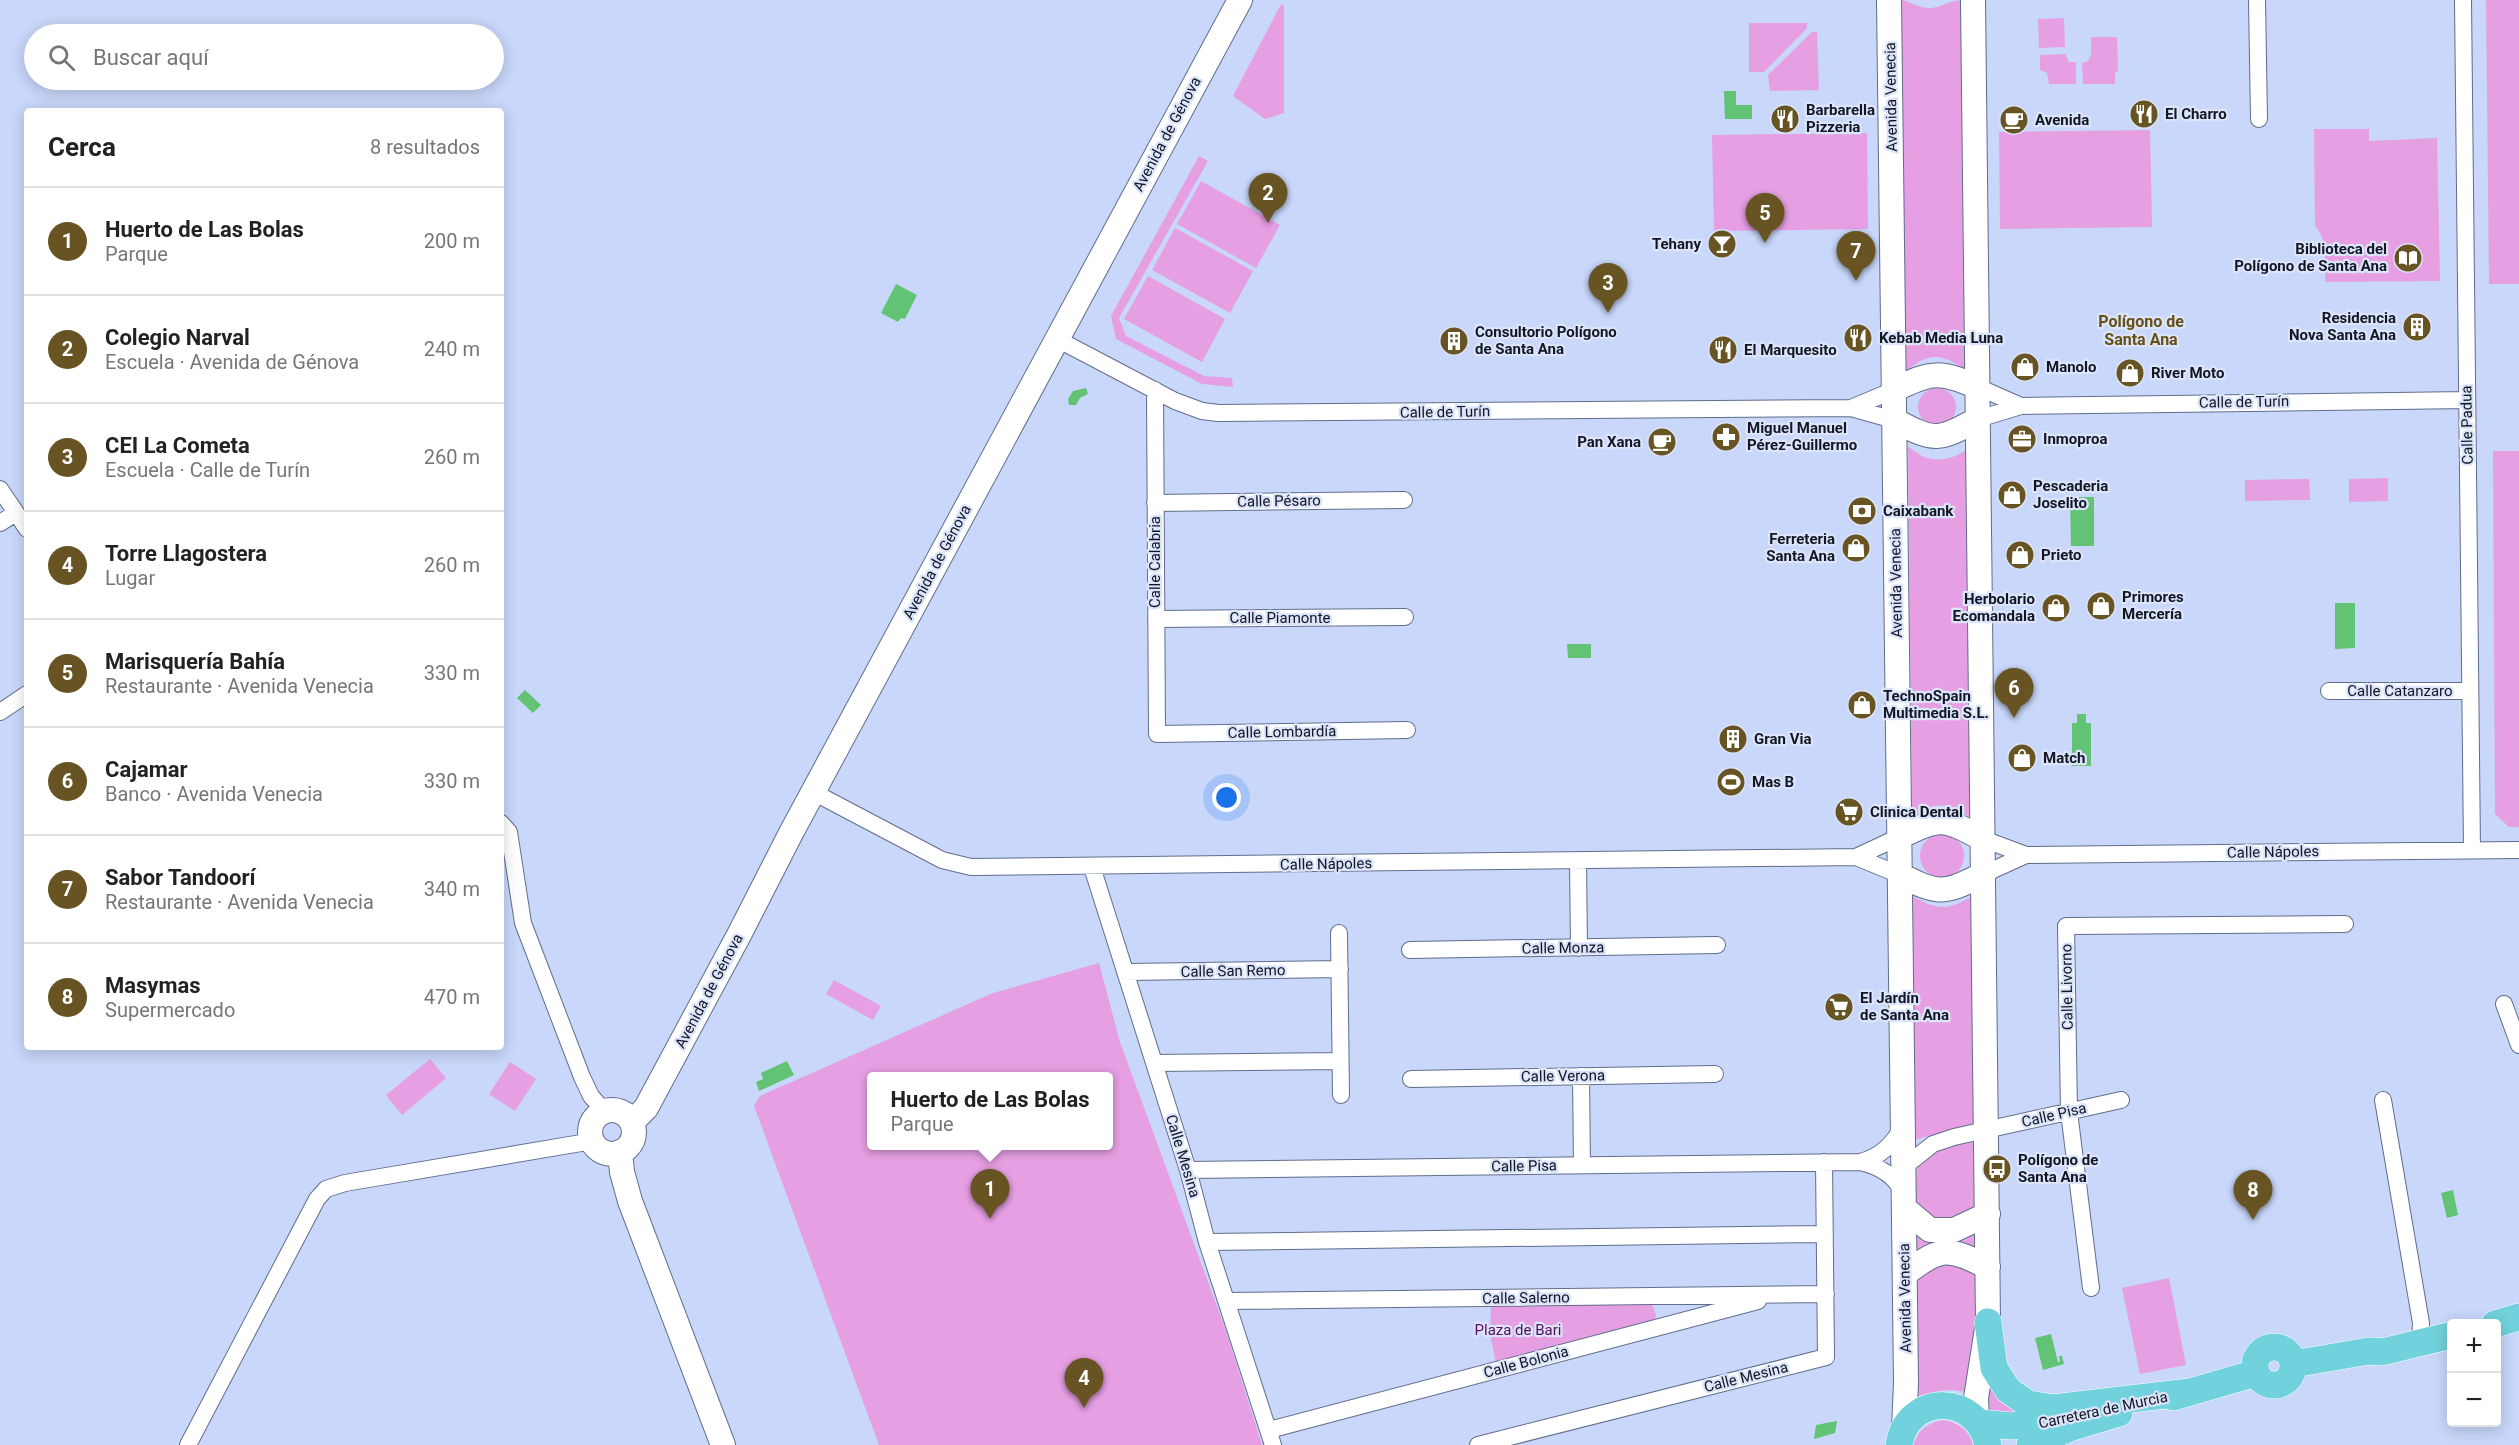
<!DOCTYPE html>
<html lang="es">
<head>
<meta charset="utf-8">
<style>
	:root { --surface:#fff; --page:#f2f2f2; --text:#222; --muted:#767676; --line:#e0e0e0; --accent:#685423 }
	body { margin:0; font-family:Roboto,sans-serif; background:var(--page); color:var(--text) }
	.controls { position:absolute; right:18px; bottom:18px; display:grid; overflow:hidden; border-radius:6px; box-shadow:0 3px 15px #0003 }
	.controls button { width:54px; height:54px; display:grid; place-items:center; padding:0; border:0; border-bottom:2px solid var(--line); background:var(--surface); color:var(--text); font:30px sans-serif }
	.you { position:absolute; left:1227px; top:798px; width:21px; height:21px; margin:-15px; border:4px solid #fff; border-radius:50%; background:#1a73e8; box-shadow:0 0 0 9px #1a73e833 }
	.badge { display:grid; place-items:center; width:39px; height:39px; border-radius:50%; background:var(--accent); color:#fff; font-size:20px; font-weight:700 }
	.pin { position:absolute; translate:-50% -50px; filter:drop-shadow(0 2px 3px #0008) }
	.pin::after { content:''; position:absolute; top:32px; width:21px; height:18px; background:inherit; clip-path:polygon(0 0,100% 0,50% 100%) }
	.popup { position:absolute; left:867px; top:1072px; width:246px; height:78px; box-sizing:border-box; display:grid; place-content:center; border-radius:6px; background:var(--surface); filter:drop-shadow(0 2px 4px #0005); font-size:20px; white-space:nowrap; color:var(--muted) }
	.popup b { font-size:22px; color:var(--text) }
	.popup::after { content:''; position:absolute; left:50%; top:100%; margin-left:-12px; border:12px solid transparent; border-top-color:var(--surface) }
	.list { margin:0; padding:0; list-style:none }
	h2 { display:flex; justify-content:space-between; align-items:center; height:78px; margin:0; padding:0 24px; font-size:26px }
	h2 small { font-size:20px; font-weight:400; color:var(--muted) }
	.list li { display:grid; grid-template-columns:39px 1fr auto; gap:18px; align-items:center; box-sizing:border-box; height:108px; padding:0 24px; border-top:2px solid var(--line) }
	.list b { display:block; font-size:22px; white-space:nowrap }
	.list p { margin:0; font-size:20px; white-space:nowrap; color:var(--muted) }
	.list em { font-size:20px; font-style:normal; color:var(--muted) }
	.icon { flex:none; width:33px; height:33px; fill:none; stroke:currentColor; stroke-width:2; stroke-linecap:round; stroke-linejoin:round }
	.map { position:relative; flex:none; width:2519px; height:1445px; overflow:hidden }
	.search { position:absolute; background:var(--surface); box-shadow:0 3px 15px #0003; left:24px; top:24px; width:480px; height:66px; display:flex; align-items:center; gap:15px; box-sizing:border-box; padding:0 21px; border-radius:33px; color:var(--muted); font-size:22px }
	.panel { position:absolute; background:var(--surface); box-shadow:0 3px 15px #0003; left:24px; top:108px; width:480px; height:942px; border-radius:6px }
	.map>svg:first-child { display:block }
	.green { fill:#e69fe3; fill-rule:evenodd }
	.water { fill:#61c373 }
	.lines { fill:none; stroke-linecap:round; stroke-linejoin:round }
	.street-casing { stroke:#606d8c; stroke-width:18 }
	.secondary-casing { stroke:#606d8c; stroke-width:26 }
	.primary-casing { stroke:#fff; stroke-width:28 }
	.street { stroke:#fff; stroke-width:16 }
	.secondary { stroke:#fff; stroke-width:24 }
	.primary { stroke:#71d1dc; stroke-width:27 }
	.labels { text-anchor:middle; stroke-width:4.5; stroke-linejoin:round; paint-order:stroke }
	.street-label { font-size:15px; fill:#121723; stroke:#dbe4fa }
	.poi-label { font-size:15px; font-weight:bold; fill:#121723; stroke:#dbe4fa; text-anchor:start }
	.park-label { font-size:15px; fill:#5b0c5b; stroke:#dbe4fa }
	.neighbourhood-label { font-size:16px; font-weight:bold; fill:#665015; stroke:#dbe4fa }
</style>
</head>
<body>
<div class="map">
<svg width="2519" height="1445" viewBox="0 0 2519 1445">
	<rect width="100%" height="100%" fill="#c8d7fa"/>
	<!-- green -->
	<path class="green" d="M1899,0C1909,0 1918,8 1929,8C1941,8 1950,0 1963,0L1967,372C1943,353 1928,351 1905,373Z
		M2486,0H2519V284H2489Z
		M1281,4L1284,6V113L1265,119L1233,96Z
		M2064,18L2065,47L2039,48L2038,19Z
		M1749,23H1807V28L1764,72H1749Z
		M1812,32H1817L1819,90L1770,91L1768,75Z
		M2091,37H2117L2118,71L2115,72V84H2083L2082,63L2088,61L2091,55Z
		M2065,54L2069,62H2076V84H2049L2047,73L2040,70V55Z
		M2314,129H2369V141L2437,138L2440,281L2325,282C2325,264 2328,239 2315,226Z
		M2150,130L2152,227L2000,229L1999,132Z
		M1867,133L1868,229L1714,231L1712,135Z
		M1199,156L1208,161L1119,318L1126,336L1204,376L1232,378L1233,387L1202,384L1116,339L1111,316Z
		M1201,181L1280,225L1256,268L1177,224Z
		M1175,228L1253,271L1230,313L1152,270Z
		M1148,276L1225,319L1202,362L1124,319Z
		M1918 407a19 19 0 1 1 38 0a19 19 0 1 1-38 0Z
		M1908,446C1926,464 1948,463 1968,449L1974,820C1949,803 1934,798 1912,821Z
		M2493,451H2519V827H2509L2495,814Z
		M2388,478V501L2349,502V479Z
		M2309,479L2310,500L2245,501V480Z
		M1920 856a22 22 0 1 1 44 0a22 22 0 1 1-44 0Z
		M1910,894C1936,911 1948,911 1974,895L1978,1123L1914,1140Z
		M1099,963L1120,1042L1226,1331L1262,1445H879L754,1106L760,1096L993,993ZM872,1076H1108V1146H872Z
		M834,980L881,1006L873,1020L826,994Z
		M430,1059L446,1078L402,1115L386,1095Z
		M510,1062L536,1079L515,1111L489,1094Z
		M1977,1142C1978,1157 1982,1183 1979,1198C1973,1223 1933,1226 1917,1209C1912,1204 1913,1195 1913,1187C1917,1149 1945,1146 1977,1142Z
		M1977,1226L1976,1254L1912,1255V1228Z
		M1942,1260L1978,1274V1354L1968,1393C1948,1387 1934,1391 1915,1399L1916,1278Z
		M2169,1278L2186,1365L2140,1374L2122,1288Z
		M1647,1302L1652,1304L1656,1315L1654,1324L1496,1362L1490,1335L1491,1305Z
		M1990,1367L2021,1413L2002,1416L1989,1409L1986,1398Z
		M1943,1420C1959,1423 1969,1430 1973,1445H1913C1918,1430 1928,1423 1943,1420Z"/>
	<!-- water -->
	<path class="water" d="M1724,91H1736V105H1752V119H1725Z
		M896,284L917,295L905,319L901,318L898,322L881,313Z
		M1086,388L1088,394L1080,398L1076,405H1069L1068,399L1073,391Z
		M2070,497H2094V546H2071Z
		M2335,603H2355V648L2335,649Z
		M1567,644H1591V658H1568Z
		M525,690L541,705L533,713L517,698Z
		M2077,714H2086V723H2091V766H2072V723H2077Z
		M787,1061L794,1075L759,1091L756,1082L763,1079L761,1073Z
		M2453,1190L2458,1215L2447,1218L2441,1193Z
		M2051,1334L2058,1362H2060L2059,1356H2062L2064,1364L2043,1370L2035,1338Z
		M1837,1421L1835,1433L1814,1439L1816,1425Z"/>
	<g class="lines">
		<!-- street casing -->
		<g class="street-casing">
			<path id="street" d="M2257,0L2259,119
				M2463,0L2472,850
				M1057,339L1175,401L1202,411L1218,413L1851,408L1894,420
				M1978,387L2021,406
				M1155,390L1157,734L1407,730
				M1851,408L1894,390
				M1978,419L2021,406L2467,400
				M0,489L27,529
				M1155,503L1404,500
				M0,523L16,513
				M1156,619L1405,617
				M2329,691H2470
				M0,712L27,694
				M813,792L942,860L971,867L1856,857L1900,875
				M501,823L509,832L523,923L582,1077L591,1096L604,1111
				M1983,839L2026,855L2519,850
				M1856,857L1899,837
				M1578,861L1579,948
				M1092,867L1188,1170L1207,1242L1273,1445
				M1984,874L2026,855
				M1339,933L1341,1095
				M1410,950L1717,945
				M1125,972L1340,969
				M2504,1004L2519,1045
				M1154,1063L1340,1061
				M1581,1076L1582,1165
				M1411,1079L1715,1074
				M2383,1100L2421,1323L2420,1343
				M1860,1162C1878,1166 1895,1175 1903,1193
				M1904,1167L1933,1144L1954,1137L2121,1100
				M1188,1170L1860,1162C1880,1157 1894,1144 1903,1125
				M1207,1242L1825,1234
				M2091,1288L2069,1112L2066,926L2345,924
				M1227,1301L1826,1294
				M1269,1430L1758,1301
				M188,1445L317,1199L326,1189L345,1183L593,1141
				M1478,1445L1826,1357L1824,1162"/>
		</g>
		<!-- secondary casing -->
		<g class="secondary-casing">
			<path id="secondary" d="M1889,0L1906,1383L1904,1429
				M1973,0L1988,1322L1976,1398L1977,1420
				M1894,390C1932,371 1939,371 1978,387
				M1894,420C1935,442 1938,441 1978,419
				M1899,837C1941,817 1942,817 1983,839
				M1900,875C1940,895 1943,894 1984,874
				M590 1132a22 22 0 1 1 44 0a22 22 0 1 1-44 0Z
				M632,1122L646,1108L740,933L791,833L1240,0
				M620,1152L622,1172L630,1201L723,1445
				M1904,1208L1930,1230H1954L1988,1214
				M1905,1274C1942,1246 1947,1247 1988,1267"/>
		</g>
		<!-- primary casing -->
		<g class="primary-casing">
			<path id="primary" d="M1988,1322L1994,1368L2008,1390L2028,1404L2053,1408L2190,1392
				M2495,1324L2519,1317
				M2255 1366a19 19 0 1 1 38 0a19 19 0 1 1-38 0Z
				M2293,1364L2369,1351L2382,1352L2452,1335
				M2173,1397L2256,1373
				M1979,1423L2012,1426L2063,1420
				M1899,1445C1907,1392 1978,1393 1988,1445
				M2030,1445L2072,1427L2119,1413"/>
		</g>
		<!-- street -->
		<use href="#street" class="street"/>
		<!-- secondary -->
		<use href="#secondary" class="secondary"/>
		<!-- primary -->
		<use href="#primary" class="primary"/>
	</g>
	<!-- icons -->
	<defs>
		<g id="restaurant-disc" transform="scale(1.5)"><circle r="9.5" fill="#685423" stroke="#dbe4fa"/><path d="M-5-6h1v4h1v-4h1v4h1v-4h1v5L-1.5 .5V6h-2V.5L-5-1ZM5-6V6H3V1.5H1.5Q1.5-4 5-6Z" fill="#fff"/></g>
		<g id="cafe-disc" transform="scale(1.5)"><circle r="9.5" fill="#685423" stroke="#dbe4fa"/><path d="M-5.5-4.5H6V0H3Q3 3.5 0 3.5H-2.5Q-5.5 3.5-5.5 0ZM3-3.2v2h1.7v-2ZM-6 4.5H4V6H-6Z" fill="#fff"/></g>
		<g id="bar-disc" transform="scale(1.5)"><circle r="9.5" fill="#685423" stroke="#dbe4fa"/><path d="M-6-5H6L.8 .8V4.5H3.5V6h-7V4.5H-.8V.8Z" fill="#fff"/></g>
		<g id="library-disc" transform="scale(1.5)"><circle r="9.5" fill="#685423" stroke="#dbe4fa"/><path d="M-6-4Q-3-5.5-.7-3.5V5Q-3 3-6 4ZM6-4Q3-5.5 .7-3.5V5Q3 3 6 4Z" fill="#fff"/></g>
		<g id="building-disc" transform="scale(1.5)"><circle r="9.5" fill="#685423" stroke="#dbe4fa"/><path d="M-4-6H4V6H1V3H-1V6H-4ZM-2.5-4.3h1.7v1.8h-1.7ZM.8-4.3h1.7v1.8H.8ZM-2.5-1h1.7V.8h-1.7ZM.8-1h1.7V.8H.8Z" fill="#fff"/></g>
		<g id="shop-disc" transform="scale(1.5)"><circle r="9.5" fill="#685423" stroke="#dbe4fa"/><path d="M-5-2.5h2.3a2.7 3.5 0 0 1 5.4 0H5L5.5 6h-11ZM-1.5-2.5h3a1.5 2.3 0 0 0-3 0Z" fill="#fff"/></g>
		<g id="pharmacy-disc" transform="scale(1.5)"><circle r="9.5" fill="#685423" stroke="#dbe4fa"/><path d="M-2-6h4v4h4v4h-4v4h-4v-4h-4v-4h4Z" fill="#fff"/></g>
		<g id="office-disc" transform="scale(1.5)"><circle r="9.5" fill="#685423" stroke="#dbe4fa"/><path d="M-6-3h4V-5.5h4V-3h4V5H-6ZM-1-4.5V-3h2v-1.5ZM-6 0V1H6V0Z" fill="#fff"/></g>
		<g id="bank-disc" transform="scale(1.5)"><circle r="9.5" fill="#685423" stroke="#dbe4fa"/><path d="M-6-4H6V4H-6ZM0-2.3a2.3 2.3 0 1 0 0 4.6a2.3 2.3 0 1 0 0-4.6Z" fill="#fff"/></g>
		<g id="stadium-disc" transform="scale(1.5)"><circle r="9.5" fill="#685423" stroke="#dbe4fa"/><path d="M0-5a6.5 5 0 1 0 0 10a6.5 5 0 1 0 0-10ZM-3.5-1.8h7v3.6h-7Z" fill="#fff"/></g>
		<g id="supermarket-disc" transform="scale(1.5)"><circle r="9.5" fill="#685423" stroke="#dbe4fa"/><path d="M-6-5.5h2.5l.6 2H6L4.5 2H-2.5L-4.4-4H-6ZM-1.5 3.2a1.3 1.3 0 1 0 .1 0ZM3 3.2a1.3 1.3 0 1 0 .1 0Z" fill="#fff"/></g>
		<g id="bus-disc" transform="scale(1.5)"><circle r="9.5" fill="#685423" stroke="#dbe4fa"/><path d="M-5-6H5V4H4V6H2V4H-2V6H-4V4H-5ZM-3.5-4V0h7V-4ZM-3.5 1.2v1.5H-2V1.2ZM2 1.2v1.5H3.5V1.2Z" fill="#fff"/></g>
	</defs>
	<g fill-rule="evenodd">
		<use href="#restaurant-disc" x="2144" y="114"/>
		<use href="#restaurant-disc" x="1785" y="119"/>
		<use href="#cafe-disc" x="2014" y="120"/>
		<use href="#bar-disc" x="1722" y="244"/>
		<use href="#library-disc" x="2408" y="258"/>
		<use href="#building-disc" x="2417" y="327"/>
		<use href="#restaurant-disc" x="1858" y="338"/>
		<use href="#building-disc" x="1454" y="341"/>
		<use href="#restaurant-disc" x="1723" y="350"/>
		<use href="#shop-disc" x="2025" y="367"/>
		<use href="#shop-disc" x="2130" y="373"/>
		<use href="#pharmacy-disc" x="1726" y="437"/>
		<use href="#office-disc" x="2022" y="439"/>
		<use href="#cafe-disc" x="1662" y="442"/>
		<use href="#shop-disc" x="2012" y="495"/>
		<use href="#bank-disc" x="1862" y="511"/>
		<use href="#shop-disc" x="1856" y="548"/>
		<use href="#shop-disc" x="2020" y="555"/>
		<use href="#shop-disc" x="2101" y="606"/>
		<use href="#shop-disc" x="2056" y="608"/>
		<use href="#shop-disc" x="1862" y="705"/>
		<use href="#building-disc" x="1733" y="739"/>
		<use href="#shop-disc" x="2022" y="758"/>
		<use href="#stadium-disc" x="1731" y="782"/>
		<use href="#supermarket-disc" x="1849" y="812"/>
		<use href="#supermarket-disc" x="1839" y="1007"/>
		<use href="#bus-disc" x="1997" y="1169"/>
	</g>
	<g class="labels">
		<!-- street labels -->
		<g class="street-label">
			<text transform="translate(1891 97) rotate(-91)" y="5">Avenida Venecia</text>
			<text transform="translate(1167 134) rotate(-62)" y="5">Avenida de Génova</text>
			<text transform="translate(2244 402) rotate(-1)" y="5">Calle de Turín</text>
			<text transform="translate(1445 412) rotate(-1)" y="5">Calle de Turín</text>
			<text transform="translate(2467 425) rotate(-91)" y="5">Calle Padua</text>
			<text transform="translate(1279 501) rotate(-1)" y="5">Calle Pésaro</text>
			<text transform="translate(937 562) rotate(-62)" y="5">Avenida de Génova</text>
			<text transform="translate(1155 562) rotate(-90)" y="5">Calle Calabria</text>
			<text transform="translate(1896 583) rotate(-91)" y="5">Avenida Venecia</text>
			<text x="1280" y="623">Calle Piamonte</text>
			<text x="2400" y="696">Calle Catanzaro</text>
			<text transform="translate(1282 732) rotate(-1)" y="5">Calle Lombardía</text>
			<text transform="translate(2273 852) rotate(-1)" y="5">Calle Nápoles</text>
			<text transform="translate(1326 864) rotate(-1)" y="5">Calle Nápoles</text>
			<text transform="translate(1563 948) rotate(-1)" y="5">Calle Monza</text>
			<text transform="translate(1233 971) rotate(-1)" y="5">Calle San Remo</text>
			<text transform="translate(2067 987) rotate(-91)" y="5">Calle Livorno</text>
			<text transform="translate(709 991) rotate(-62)" y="5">Avenida de Génova</text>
			<text transform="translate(1563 1076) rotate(-1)" y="5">Calle Verona</text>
			<text transform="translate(2054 1115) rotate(-13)" y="5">Calle Pisa</text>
			<text transform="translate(1183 1156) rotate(73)" y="5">Calle Mesina</text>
			<text transform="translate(1524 1166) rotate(-1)" y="5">Calle Pisa</text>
			<text transform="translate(1526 1298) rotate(-1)" y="5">Calle Salerno</text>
			<text transform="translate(1905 1298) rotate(-91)" y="5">Avenida Venecia</text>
			<text transform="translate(1526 1362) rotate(-15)" y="5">Calle Bolonia</text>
			<text transform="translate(1746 1377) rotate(-14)" y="5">Calle Mesina</text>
			<text transform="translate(2103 1410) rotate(-12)" y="5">Carretera de Murcia</text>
		</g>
		<!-- poi labels -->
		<g class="poi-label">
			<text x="1806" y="115">Barbarella<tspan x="1806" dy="17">Pizzeria</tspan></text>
			<text x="2165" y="119">El Charro</text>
			<text x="2035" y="125">Avenida</text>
			<text x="1701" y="249" text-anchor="end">Tehany</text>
			<text x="2387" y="254" text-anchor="end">Biblioteca del<tspan x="2387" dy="17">Polígono de Santa Ana</tspan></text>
			<text x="2396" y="323" text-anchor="end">Residencia<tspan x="2396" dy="17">Nova Santa Ana</tspan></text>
			<text x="1475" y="337">Consultorio Polígono<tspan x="1475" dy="17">de Santa Ana</tspan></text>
			<text x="1879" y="343">Kebab Media Luna</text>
			<text x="1744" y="355">El Marquesito</text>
			<text x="2046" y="372">Manolo</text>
			<text x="2151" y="378">River Moto</text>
			<text x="1747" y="433">Miguel Manuel<tspan x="1747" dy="17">Pérez-Guillermo</tspan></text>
			<text x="2043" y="444">Inmoproa</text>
			<text x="1641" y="447" text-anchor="end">Pan Xana</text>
			<text x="2033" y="491">Pescaderia<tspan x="2033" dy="17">Joselito</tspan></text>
			<text x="1883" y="516">Caixabank</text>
			<text x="1835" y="544" text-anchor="end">Ferreteria<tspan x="1835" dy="17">Santa Ana</tspan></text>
			<text x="2041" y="560">Prieto</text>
			<text x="2122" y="602">Primores<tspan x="2122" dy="17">Mercería</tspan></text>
			<text x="2035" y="604" text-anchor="end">Herbolario<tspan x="2035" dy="17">Ecomandala</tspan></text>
			<text x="1883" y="701">TechnoSpain<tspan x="1883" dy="17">Multimedia S.L.</tspan></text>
			<text x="1754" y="744">Gran Via</text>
			<text x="2043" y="763">Match</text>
			<text x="1752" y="787">Mas B</text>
			<text x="1870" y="817">Clinica Dental</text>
			<text x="1860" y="1003">El Jardín<tspan x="1860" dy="17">de Santa Ana</tspan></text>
			<text x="2018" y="1165">Polígono de<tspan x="2018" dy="17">Santa Ana</tspan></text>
		</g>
		<!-- park labels -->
		<g class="park-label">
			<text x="1518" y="1335">Plaza de Bari</text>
		</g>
		<!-- neighbourhood labels -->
		<g class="neighbourhood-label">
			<text x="2141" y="327">Polígono de<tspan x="2141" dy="18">Santa Ana</tspan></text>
		</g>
	</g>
</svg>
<div class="controls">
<button>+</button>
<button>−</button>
</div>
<div class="you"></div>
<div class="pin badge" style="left:990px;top:1219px">1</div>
<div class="popup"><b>Huerto de Las Bolas</b>Parque</div>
<div class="pin badge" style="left:1268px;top:223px">2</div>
<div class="pin badge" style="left:1608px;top:313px">3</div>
<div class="pin badge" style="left:1084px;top:1408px">4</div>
<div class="pin badge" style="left:1765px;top:243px">5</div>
<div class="pin badge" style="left:2014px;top:718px">6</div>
<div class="pin badge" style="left:1856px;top:281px">7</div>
<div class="pin badge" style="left:2253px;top:1220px">8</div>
<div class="search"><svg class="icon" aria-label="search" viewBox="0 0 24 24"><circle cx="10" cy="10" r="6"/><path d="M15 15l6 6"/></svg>Buscar aquí</div>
<section class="panel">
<h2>Cerca<small>8 resultados</small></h2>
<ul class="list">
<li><span class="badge">1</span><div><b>Huerto de Las Bolas</b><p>Parque</p></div><em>200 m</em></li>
<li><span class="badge">2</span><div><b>Colegio Narval</b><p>Escuela · Avenida de Génova</p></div><em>240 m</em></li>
<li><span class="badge">3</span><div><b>CEI La Cometa</b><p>Escuela · Calle de Turín</p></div><em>260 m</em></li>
<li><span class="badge">4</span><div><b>Torre Llagostera</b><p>Lugar</p></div><em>260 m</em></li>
<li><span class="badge">5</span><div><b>Marisquería Bahía</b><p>Restaurante · Avenida Venecia</p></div><em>330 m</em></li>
<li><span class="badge">6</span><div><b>Cajamar</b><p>Banco · Avenida Venecia</p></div><em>330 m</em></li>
<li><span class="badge">7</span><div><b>Sabor Tandoorí</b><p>Restaurante · Avenida Venecia</p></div><em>340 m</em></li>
<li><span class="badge">8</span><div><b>Masymas</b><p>Supermercado</p></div><em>470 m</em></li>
</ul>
</section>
</div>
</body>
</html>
